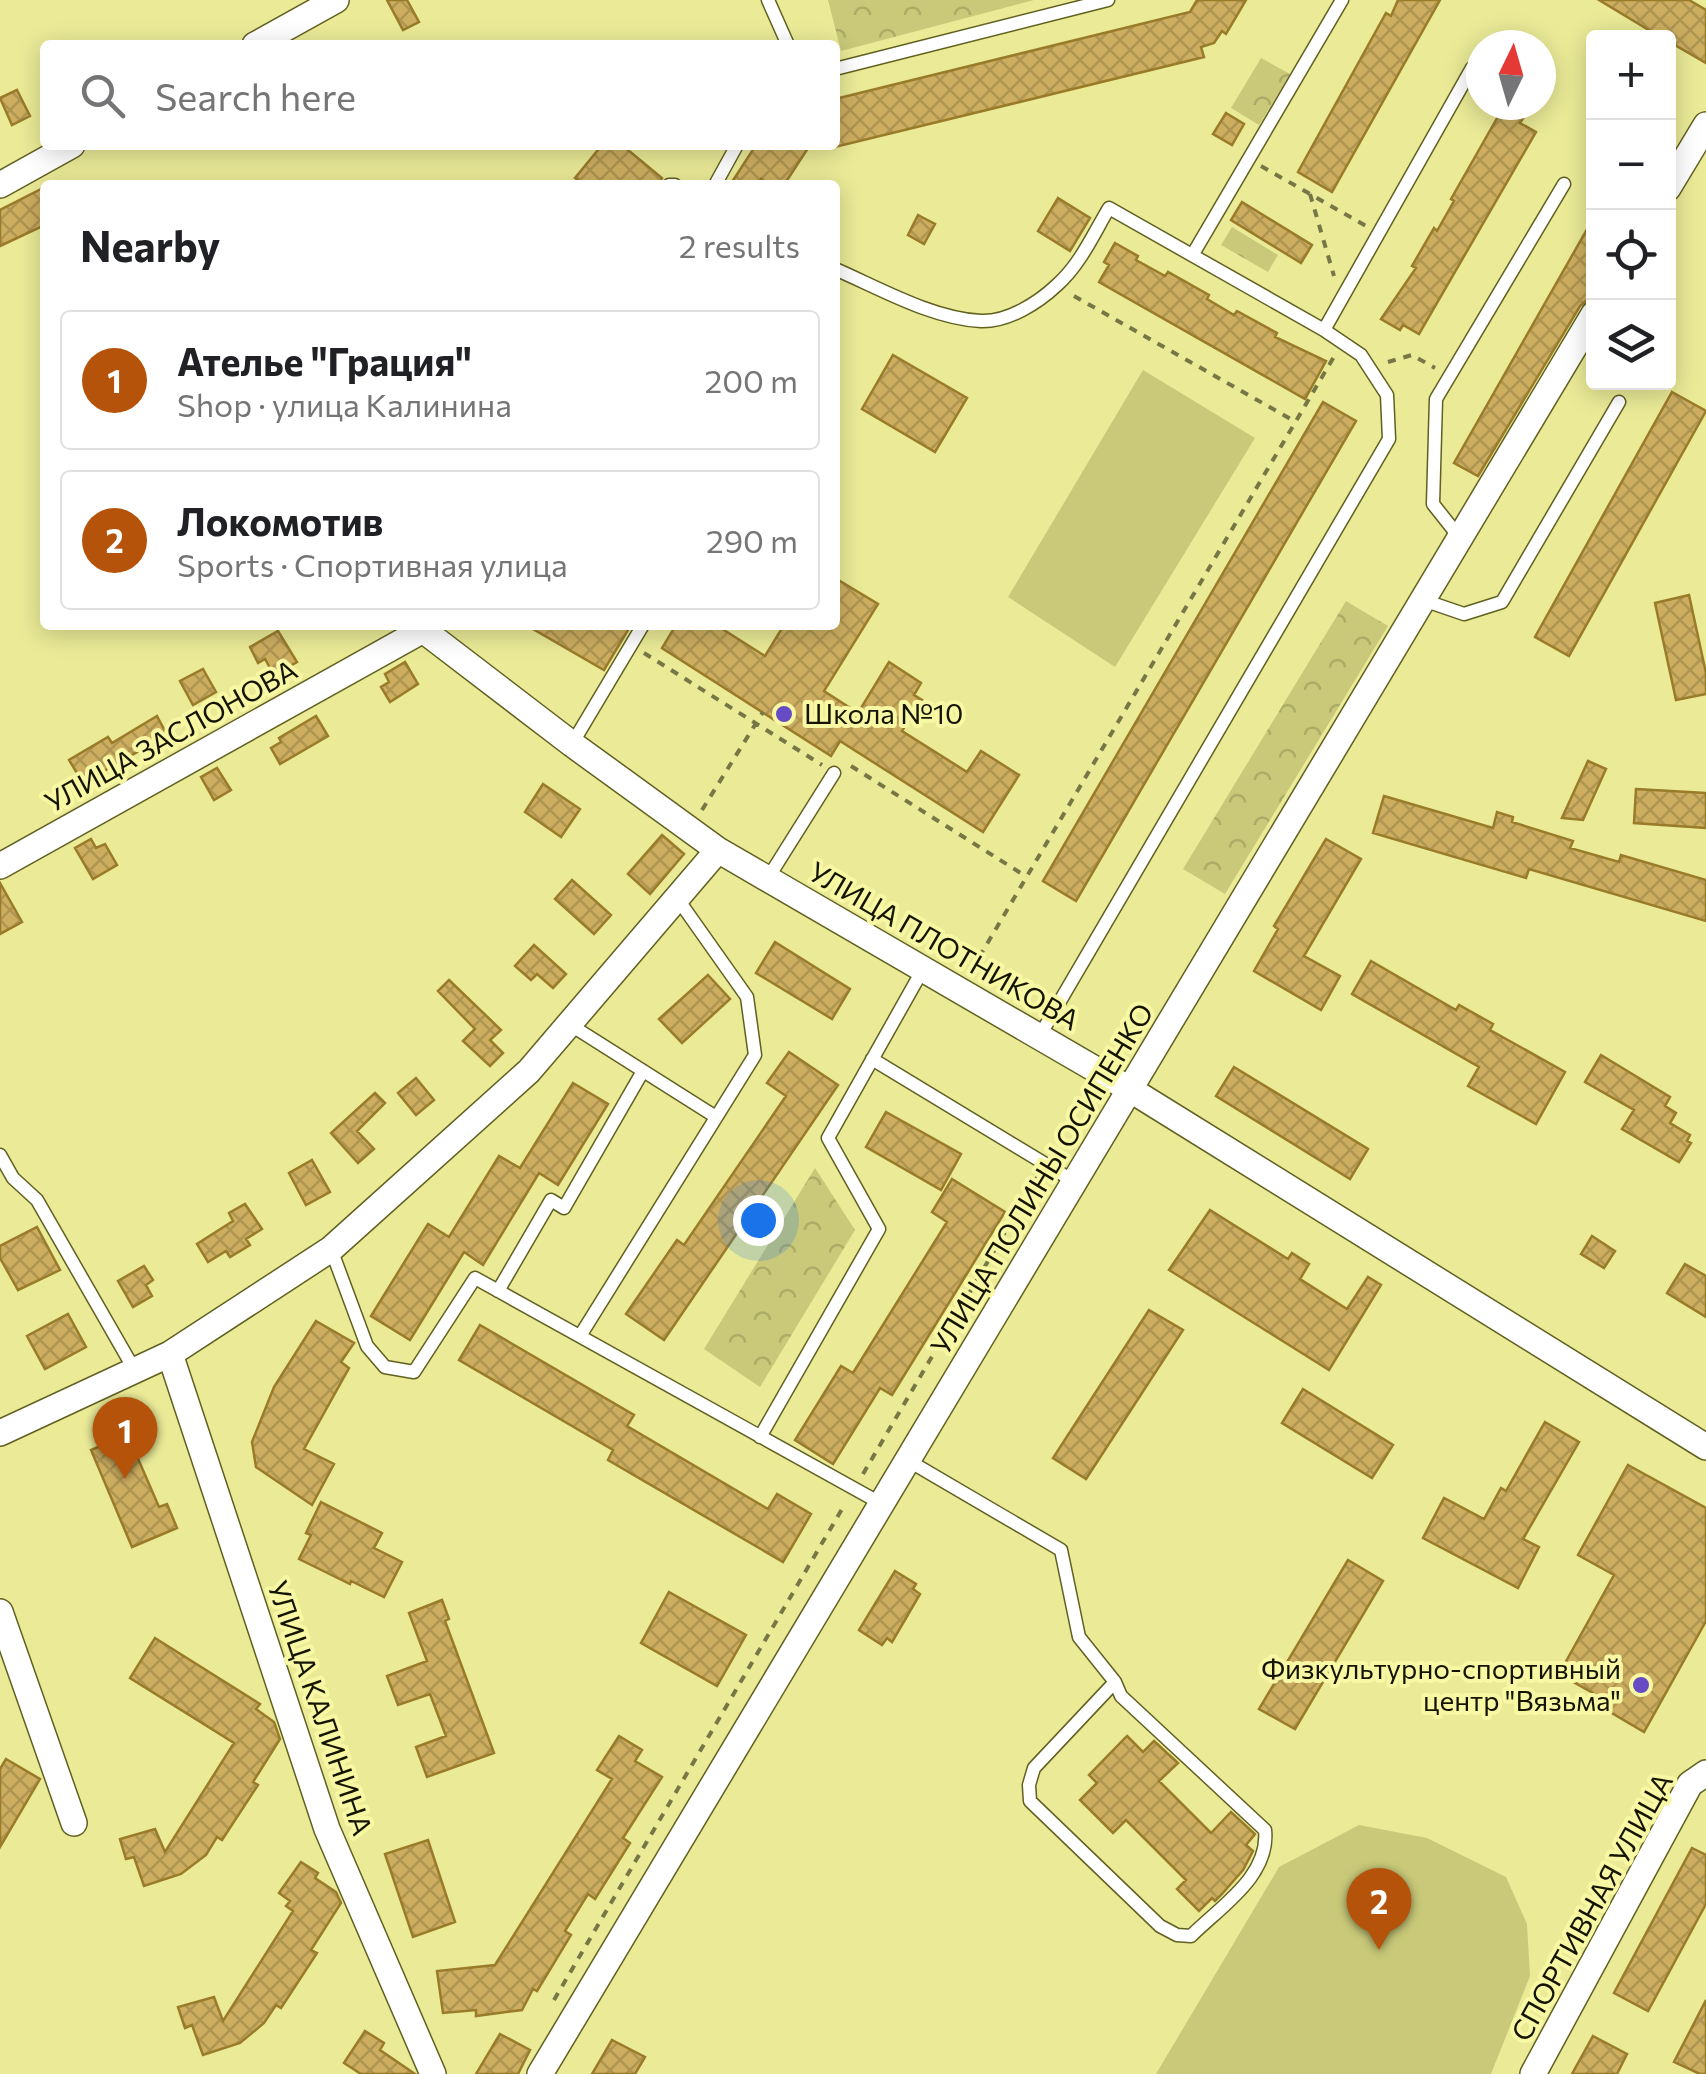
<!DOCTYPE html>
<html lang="en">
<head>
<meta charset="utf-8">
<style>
	:root { --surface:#fff; --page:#f6f6f6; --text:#202124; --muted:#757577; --line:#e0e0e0; --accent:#b45309 }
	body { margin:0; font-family:Commissioner,sans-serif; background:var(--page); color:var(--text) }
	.controls { position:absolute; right:30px; top:30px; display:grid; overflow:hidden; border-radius:10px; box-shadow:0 5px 25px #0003 }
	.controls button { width:90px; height:90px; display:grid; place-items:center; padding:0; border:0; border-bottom:2px solid var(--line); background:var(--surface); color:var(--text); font:50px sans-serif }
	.compass { position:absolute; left:1466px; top:30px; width:90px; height:90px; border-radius:50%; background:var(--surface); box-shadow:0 5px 25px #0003; rotate:5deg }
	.you { position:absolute; left:758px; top:1220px; width:35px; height:35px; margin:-25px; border:8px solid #fff; border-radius:50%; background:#1a73e8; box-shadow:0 0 0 15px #1a73e833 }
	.badge { display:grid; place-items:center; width:65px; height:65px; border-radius:50%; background:var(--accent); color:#fff; font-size:32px; font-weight:700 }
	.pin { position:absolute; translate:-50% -82px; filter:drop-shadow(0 2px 5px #0008) }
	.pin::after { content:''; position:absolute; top:52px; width:35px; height:30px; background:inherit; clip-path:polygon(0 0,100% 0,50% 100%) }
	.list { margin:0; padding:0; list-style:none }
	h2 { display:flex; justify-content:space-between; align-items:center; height:130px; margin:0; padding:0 40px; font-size:42px }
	h2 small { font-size:32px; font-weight:400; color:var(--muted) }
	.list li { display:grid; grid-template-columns:65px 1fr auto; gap:30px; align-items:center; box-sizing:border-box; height:140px; margin:0 20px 20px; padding:0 20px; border:2px solid var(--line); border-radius:10px }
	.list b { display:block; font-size:38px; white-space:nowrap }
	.list p { margin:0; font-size:32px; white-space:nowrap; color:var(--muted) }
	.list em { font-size:32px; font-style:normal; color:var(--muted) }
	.icon { flex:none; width:55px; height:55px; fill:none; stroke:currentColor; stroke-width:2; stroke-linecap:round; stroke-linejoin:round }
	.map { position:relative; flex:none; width:1706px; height:2074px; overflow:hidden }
	.search { position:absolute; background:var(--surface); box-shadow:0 5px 25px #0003; left:40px; top:40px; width:800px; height:110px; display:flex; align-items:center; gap:25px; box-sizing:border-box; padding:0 35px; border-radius:10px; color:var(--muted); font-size:38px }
	.panel { position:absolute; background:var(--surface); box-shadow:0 5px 25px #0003; left:40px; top:180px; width:800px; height:450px; border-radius:10px }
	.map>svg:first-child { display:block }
	.grass { fill:#c9c979 }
	.forest { fill:url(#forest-crowns) }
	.building { fill:url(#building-cross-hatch); stroke:#997b2a; stroke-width:2.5 }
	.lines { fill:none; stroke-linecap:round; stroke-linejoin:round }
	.service-casing { stroke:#606021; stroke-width:15 }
	.minor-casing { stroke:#606021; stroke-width:28 }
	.path { stroke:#777746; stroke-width:4; stroke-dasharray:8 8; stroke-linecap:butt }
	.service { stroke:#fff; stroke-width:12 }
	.minor { stroke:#fff; stroke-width:25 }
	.poi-dot { fill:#654bc4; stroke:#f7f7a4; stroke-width:4 }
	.labels { text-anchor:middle; stroke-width:8; stroke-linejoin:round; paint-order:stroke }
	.poi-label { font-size:28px; fill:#141400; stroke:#f7f7a4; text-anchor:start }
	.street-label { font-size:28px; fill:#141400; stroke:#f7f7a4 }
</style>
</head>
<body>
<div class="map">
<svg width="1706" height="2074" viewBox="0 0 1706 2074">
	<defs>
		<pattern id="forest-crowns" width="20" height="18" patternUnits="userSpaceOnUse" patternTransform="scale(2.5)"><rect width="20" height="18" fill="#c9c979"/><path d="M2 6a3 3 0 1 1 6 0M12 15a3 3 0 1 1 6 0" fill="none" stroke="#acac67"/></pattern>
		<pattern id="building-cross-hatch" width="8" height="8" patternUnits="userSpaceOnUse" patternTransform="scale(2.5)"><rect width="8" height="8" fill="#cdae60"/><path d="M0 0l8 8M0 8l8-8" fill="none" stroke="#af9552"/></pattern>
	</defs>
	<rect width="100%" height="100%" fill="#eaea97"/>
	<!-- grass -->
	<path class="grass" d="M1143,370L1255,438L1115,667L1008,597Z
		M1359,1825L1427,1838L1506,1877L1527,1924L1530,1976L1491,2074H1156L1279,1867Z"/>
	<!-- forest -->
	<path class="forest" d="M828,0H1034L841,51Z
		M1261,58L1290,74L1259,125L1231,108Z
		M1232,227L1278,255L1268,272L1221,245Z
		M1346,601L1388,626L1225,894L1183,869Z
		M815,1168L855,1230L760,1387L704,1349Z"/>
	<!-- building -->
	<path class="building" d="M387,0H407L419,22L403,30Z
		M1197,0H1246L1226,34L1222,31L1214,43L1201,47L1204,57L835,147V99L1190,12Z
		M1398,0H1440L1332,192L1298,172L1386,13L1391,16Z
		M1599,0H1689L1706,10V63L1668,41V38H1662Z
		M17,90L30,116L12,125L0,98Z
		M1504,106L1524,117L1520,123L1536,132L1419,334L1403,325L1400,330L1381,319L1416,268L1412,266L1434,228L1437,231L1454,201L1451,199Z
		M1226,113L1244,124L1232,145L1213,134Z
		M602,145H622L662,178L659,185H585L575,178Z
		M756,145H810L784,185H771L761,179L757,185H730Z
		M45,187V225L0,246V210Z
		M1058,198L1090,218L1070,251L1038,231Z
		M1242,202L1312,245L1301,263L1231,220Z
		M918,215L935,224L924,244L908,235Z
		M1594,217V294L1580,306L1478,476L1454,463Z
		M1115,243L1138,256L1136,260L1165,276L1168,272L1209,295L1207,299L1234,315L1237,311L1277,333L1275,337L1326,361L1305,399L1099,282L1109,265L1104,262Z
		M893,355L967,398L935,452L862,409Z
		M1672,392L1706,411L1569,656L1535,637Z
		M1323,402L1356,421L1076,901L1043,881Z
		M835,578L878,604L824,691L858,713L889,662L921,683L914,695L922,700L902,731L967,772L981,751L1019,775L983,832L840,741L831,756L662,648L676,625H716L765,656L784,625H835Z
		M1689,595L1706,673V694L1676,700L1655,603Z
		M526,625H631L604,670Z
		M278,631L297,662L274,675L265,659L258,663L250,647Z
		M405,662L418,684L390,702L381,687L389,682L385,674Z
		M203,669L216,692L193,705L180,681Z
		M157,716L167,735L83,783L69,760L108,737L112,743Z
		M316,716L328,736L280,764L271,748L281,742L279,738Z
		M1588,761L1606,769L1583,820L1562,818Z
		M217,768L231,790L214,800L201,777Z
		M543,784L580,809L561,837L525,812Z
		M1636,789L1706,793V828L1634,823Z
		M1384,796L1493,828L1497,812L1513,817L1512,822L1573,841L1570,848L1619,862L1621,855L1706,880V921L1529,869L1526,878L1373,833Z
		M662,835L684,854L650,894L628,874Z
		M91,839L96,848L105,844L117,865L93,879L75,848Z
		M1326,839L1361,859L1304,956L1340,976L1321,1010L1254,971L1278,929L1274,926Z
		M572,880L611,915L594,934L555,899Z
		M0,883L22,922L0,934Z
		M775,942L850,989L832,1019L756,973Z
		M534,945L566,974L553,988L537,974L531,980L515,966Z
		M1371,961L1456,1010L1459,1005L1493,1024L1490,1030L1565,1072L1536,1124L1468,1086L1479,1067L1352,994Z
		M708,975L730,999L682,1043L659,1019Z
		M449,980L501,1030L490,1040L503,1053L490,1066L463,1041L475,1029L438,991Z
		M789,1052L838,1085L664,1340L626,1314L677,1240L684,1245L786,1096L767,1083Z
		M1601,1055L1670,1097L1665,1106L1676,1113L1670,1123L1690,1135L1687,1141L1691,1143L1679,1162L1622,1129L1634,1110L1585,1082Z
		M1234,1067L1368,1149L1350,1179L1216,1096Z
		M416,1078L434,1100L416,1115L398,1093Z
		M573,1083L608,1104L558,1185L539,1173L483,1265L464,1252L410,1340L371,1316L428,1224L449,1237L499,1156L520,1168Z
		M375,1093L385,1103L357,1131L374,1149L358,1163L331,1133Z
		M886,1112L961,1154L941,1190L866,1147Z
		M312,1160L330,1192L306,1205L289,1173Z
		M952,1179L1005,1212L892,1395L880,1388L833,1464L795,1440L841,1366L853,1373L947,1222L932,1212Z
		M245,1204L262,1229L246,1239L250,1245L230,1257L226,1251L208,1262L197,1244L233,1221L229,1213Z
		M1210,1210L1288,1259L1292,1253L1309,1264L1300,1279L1347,1309L1368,1277L1381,1285L1329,1370L1169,1270Z
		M37,1227L60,1270L18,1290L0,1258V1246Z
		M1592,1236L1615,1251L1604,1268L1581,1254Z
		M1685,1264L1706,1276V1317L1667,1293Z
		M144,1266L153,1280L146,1285L152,1296L133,1307L118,1281Z
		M1149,1310L1183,1330L1086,1479L1053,1458Z
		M68,1314L86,1347L45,1369L27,1336Z
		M316,1321L354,1343L341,1362L349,1368L304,1449L334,1464L312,1505L256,1467L252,1442L274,1387Z
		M480,1325L634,1415L627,1426L768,1509L777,1494L811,1514L783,1562L608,1460L613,1450L459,1360Z
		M1303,1389L1393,1445L1372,1478L1282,1423Z
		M1545,1422L1579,1442L1523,1539L1539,1547L1518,1588L1423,1538L1444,1498L1484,1519L1501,1488L1506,1491Z
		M136,1431L145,1451L136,1454L159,1507L167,1504L177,1528L132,1547L91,1450Z
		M1628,1465L1706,1508V1621L1644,1732L1605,1709L1609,1702L1559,1674L1614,1575L1578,1555Z
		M321,1502L382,1533L374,1548L402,1562L384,1597L351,1581L350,1584L299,1559L311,1535L306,1533Z
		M1348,1560L1383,1581L1295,1729L1259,1709Z
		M895,1571L916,1584L913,1589L920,1594L892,1642L887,1638L882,1645L859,1630Z
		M669,1592L746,1635L717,1686L641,1643Z
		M442,1600L449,1619L445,1621L494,1753L427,1777L416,1747L446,1736L430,1694L398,1705L387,1676L427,1661L409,1613Z
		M155,1638L260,1704L256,1709L274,1722L280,1739L253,1782L258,1785L222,1840L217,1837L206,1855L181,1874L144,1886L134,1857L126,1859L120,1839L155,1829L165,1852L234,1743L130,1678Z
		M619,1736L642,1750L635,1761L662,1777L623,1838L630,1843L595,1899L588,1894L565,1931L571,1935L537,1991L533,1989L522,2010L476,2016V2010L443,2013L437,1971L495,1965L612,1779L597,1770Z
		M1127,1736L1143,1752L1154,1741L1178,1763L1159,1781L1211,1833L1231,1812L1255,1834L1246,1845L1253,1851L1243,1870L1222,1894L1215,1901L1212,1898L1199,1911L1177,1889L1186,1880L1126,1820L1113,1833L1080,1800L1097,1783L1089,1775Z
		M6,1759L40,1779L0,1847V1769Z
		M428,1840L455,1922L413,1937L385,1854Z
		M1692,1848L1706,1855V1904L1648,2011L1614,1993Z
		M301,1862L318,1873L315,1878L336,1892L341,1903L311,1950L317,1953L281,2008L276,2005L264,2023L240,2043L203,2055L192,2025L185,2028L178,2007L214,1997L223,2021L293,1911L286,1906L290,1901L279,1893Z
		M1706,2000V2074H1700L1674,2062Z
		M365,2031L384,2043L380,2050L415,2074H361L344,2063Z
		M500,2034L530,2050L518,2074H476Z
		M1593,2036L1627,2054L1617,2074H1572Z
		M612,2040L645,2057L635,2074H592Z"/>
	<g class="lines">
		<!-- service casing -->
		<g class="service-casing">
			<path id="service" d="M768,0L788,45
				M835,69L1108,0
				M669,185H675
				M715,185L737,145
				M1193,254L1342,0
				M835,269C879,288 933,319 981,321C1008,322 1038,303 1057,285C1080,265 1094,233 1109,208L1324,330L1361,355L1387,395L1389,439L1039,1037
				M1324,330L1472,68
				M1460,538L1433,504L1436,399L1564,184
				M1423,600L1464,614L1502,602L1619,402
				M572,744L643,625
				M768,878L834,773
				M569,1024L716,1117
				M872,1059L1075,1182
				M0,1155L13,1178L37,1200L134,1369
				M331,1249L367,1346L385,1367L414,1372L475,1278L882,1504
				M498,1291L551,1200L564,1208L643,1071
				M580,1336L755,1055L747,997L677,898
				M760,1437L879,1229L828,1138L922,971
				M909,1461L1061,1550L1079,1637L1115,1682L1121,1696L1265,1830C1270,1876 1221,1906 1191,1936L1177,1935L1160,1926L1030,1801L1029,1785L1034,1768L1115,1682"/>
		</g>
		<!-- minor casing -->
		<g class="minor-casing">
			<path id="minor" d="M255,45L336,0
				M0,185L72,145
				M1668,188L1706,125
				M0,866L423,630L572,744L718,850L1131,1090L1706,1447
				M170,1354L327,1829L433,2074
				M0,1433L170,1354L331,1249L529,1071L718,850
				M0,1612L74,1823
				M540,2074L1594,314
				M1533,2074L1690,1784L1706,1773"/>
		</g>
		<!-- path -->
		<path class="path" d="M1261,166L1366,226
			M1310,194L1334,276
			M1074,296L1296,422
			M1388,362L1412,355L1435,368
			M644,653L822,765
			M851,766L1027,877
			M702,810L763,712
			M971,971L1335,355
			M863,1474L1038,1176
			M554,2000L845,1504"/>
		<!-- service -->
		<use href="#service" class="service"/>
		<!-- minor -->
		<use href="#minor" class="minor"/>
	</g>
	<!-- markers -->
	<g class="poi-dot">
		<circle cx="784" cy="714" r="10"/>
		<circle cx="1641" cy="1685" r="10"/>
	</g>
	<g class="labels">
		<!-- poi labels -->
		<g class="poi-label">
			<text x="804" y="724">Школа №10</text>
			<text x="1621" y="1679" text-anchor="end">Физкультурно-спортивный<tspan x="1621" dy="32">центр "Вязьма"</tspan></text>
		</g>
		<!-- street labels -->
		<g class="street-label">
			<text transform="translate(171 736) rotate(-29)" y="10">УЛИЦА ЗАСЛОНОВА</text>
			<text transform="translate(944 946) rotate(30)" y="10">УЛИЦА ПЛОТНИКОВА</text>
			<text transform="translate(1042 1179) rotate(-59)" y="10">УЛИЦА ПОЛИНЫ ОСИПЕНКО</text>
			<text transform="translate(320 1708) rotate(71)" y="10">УЛИЦА КАЛИНИНА</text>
			<text transform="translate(1592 1907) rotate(-61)" y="10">СПОРТИВНАЯ УЛИЦА</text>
		</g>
	</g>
</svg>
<div class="controls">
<button>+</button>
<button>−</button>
<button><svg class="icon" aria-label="locate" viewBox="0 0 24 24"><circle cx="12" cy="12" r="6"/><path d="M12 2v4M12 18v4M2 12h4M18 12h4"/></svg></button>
<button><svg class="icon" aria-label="layers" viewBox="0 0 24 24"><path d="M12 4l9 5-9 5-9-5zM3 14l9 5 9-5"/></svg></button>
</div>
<svg class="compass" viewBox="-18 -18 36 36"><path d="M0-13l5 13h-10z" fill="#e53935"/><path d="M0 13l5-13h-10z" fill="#757577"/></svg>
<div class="you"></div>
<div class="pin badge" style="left:125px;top:1479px">1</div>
<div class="pin badge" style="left:1379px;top:1950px">2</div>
<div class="search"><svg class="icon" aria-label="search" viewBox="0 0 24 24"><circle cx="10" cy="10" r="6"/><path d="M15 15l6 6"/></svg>Search here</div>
<section class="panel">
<h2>Nearby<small>2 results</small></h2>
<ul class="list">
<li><span class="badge">1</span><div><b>Ателье &quot;Грация&quot;</b><p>Shop · улица Калинина</p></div><em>200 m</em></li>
<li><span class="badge">2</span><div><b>Локомотив</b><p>Sports · Спортивная улица</p></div><em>290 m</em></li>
</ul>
</section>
</div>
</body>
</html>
